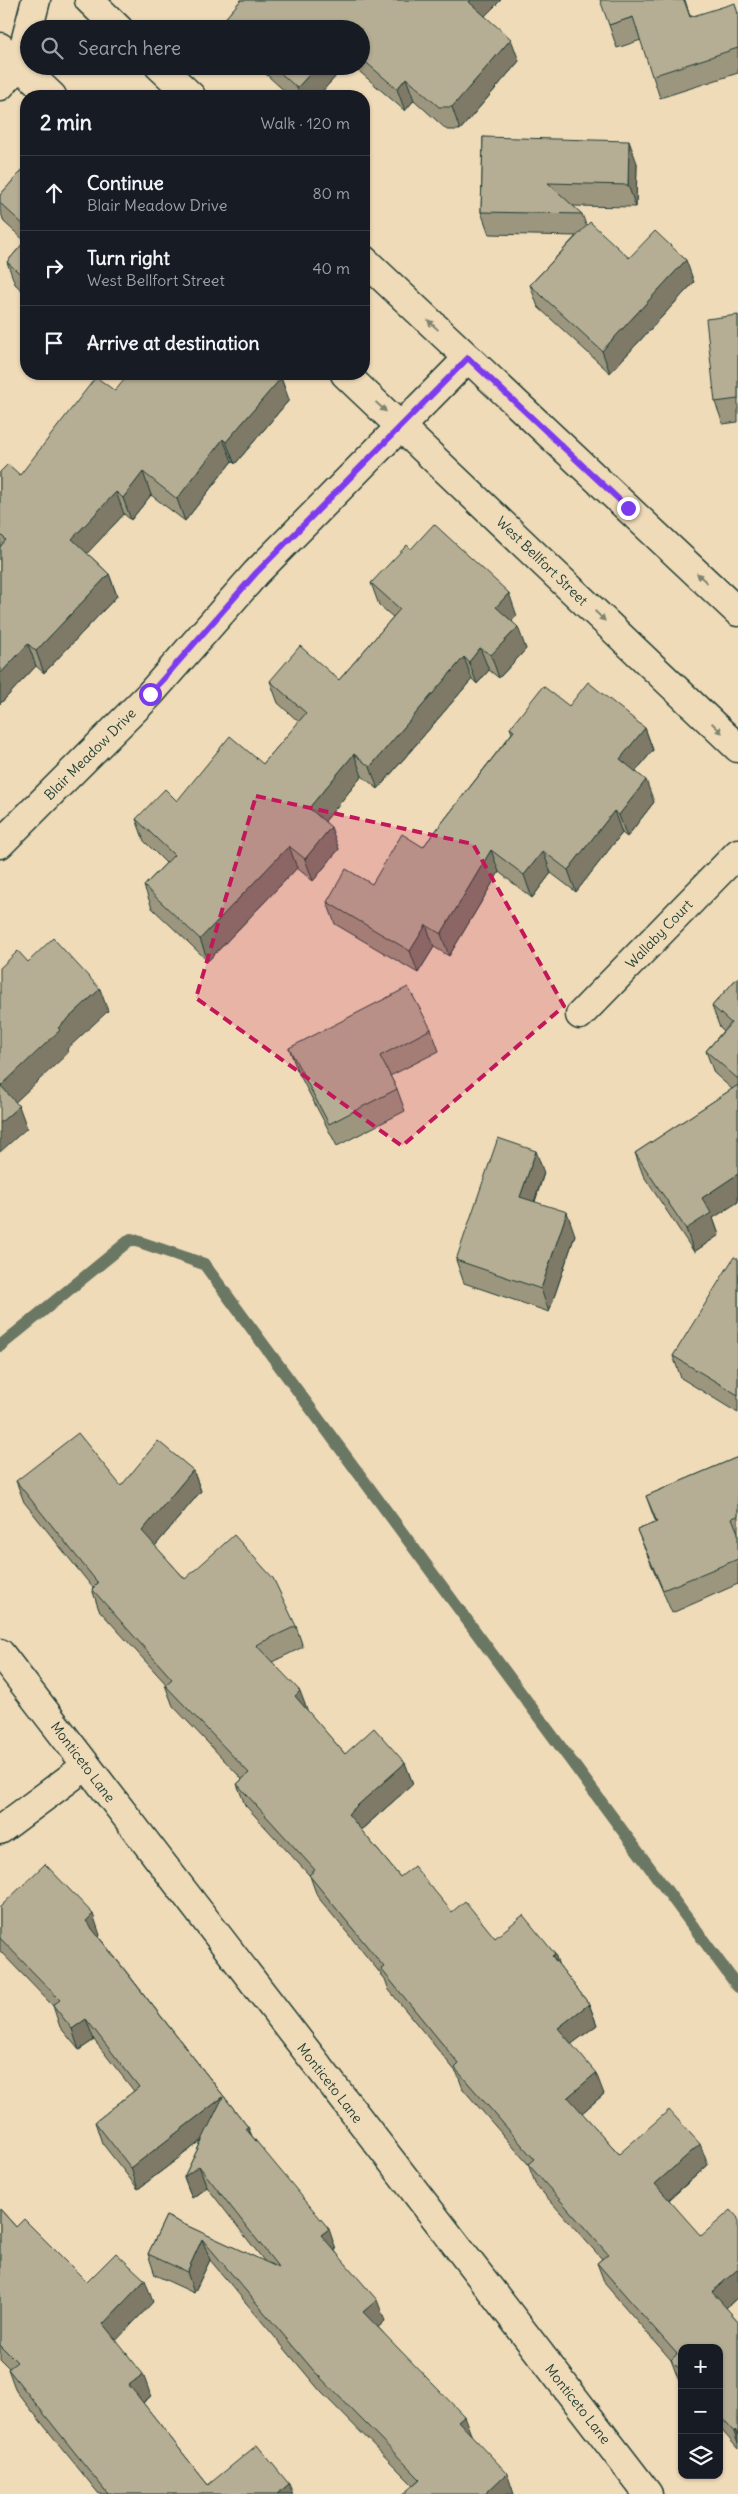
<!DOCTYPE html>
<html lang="en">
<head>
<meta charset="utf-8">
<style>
	:root { --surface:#171b24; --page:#242831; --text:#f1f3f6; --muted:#9ea1a6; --line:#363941 }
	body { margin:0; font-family:Delius,sans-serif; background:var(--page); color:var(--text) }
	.controls { position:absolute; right:15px; bottom:15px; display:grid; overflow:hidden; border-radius:10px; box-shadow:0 1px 4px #0004 }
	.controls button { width:45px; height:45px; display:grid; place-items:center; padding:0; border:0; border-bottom:1px solid var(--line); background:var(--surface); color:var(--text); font:25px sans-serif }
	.stop { position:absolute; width:15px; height:15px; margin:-11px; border:4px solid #7c3aed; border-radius:50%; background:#fff }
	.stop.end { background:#7c3aed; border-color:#fff; box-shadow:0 1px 5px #0008 }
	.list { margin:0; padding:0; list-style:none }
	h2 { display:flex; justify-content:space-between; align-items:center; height:65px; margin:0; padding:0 20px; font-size:21px }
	h2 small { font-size:16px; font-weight:400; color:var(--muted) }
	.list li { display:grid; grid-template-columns:32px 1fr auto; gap:15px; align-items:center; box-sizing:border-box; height:75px; padding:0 20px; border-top:1px solid var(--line) }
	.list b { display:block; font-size:19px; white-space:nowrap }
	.list p { margin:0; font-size:16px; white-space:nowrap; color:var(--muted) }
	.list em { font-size:16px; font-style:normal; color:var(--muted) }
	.icon { flex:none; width:28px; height:28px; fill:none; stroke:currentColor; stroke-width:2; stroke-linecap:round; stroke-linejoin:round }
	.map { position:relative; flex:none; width:738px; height:2494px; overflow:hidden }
	.search { position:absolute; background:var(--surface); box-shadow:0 1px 4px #0004; left:20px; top:20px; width:350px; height:55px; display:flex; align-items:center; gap:12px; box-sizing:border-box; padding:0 18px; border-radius:28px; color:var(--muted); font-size:19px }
	.panel { position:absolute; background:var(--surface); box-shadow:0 1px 4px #0004; left:20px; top:90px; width:350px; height:290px; border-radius:20px }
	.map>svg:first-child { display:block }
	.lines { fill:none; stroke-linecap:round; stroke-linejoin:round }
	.stream { stroke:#6b7764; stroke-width:12 }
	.minor-casing { stroke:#1f3d34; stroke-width:31 }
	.major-casing { stroke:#1f3d34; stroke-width:31 }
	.minor { stroke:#f0dbb9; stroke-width:28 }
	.major { stroke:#f0dbb9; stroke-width:28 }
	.wall { fill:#9d967f; stroke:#1f3d34 }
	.shaded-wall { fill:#7f7a68; stroke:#1f3d34 }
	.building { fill:#b6ae94; stroke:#1f3d34 }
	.oneway { fill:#7d8470 }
	.route { stroke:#7c3aed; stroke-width:6 }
	.marked { fill:#c2185b; fill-opacity:0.2; stroke:#c2185b; stroke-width:4; stroke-dasharray:10 6; stroke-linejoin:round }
	.labels { text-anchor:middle; stroke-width:5; stroke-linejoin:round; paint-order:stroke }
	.street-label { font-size:14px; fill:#1f3d34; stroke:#f0dbb9 }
</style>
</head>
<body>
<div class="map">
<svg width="738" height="2494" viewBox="0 0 738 2494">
	<rect width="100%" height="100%" fill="#f0dbb9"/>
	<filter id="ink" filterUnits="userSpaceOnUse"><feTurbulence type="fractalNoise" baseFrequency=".02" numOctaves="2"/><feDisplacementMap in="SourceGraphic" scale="10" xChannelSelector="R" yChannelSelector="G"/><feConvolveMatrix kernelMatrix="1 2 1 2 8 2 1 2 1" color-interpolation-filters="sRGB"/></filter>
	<g filter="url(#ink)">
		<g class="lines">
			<!-- stream -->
			<path class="stream" d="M0,1346L131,1239L204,1264L738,1987"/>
			<!-- minor casing -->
			<g class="minor-casing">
				<path id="minor" d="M0,86L19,65L36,0
					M0,844L150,694L256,573L468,358
					M580,1015L738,853
					M0,1653L648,2494
					M0,1830L86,1766"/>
			</g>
			<!-- major casing -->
			<g class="major-casing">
				<path id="major" d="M89,0L119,29
					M0,47L52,96
					M159,66L191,96
					M364,260L738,612
					M345,374L738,748"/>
			</g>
			<!-- minor -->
			<use href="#minor" class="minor"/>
			<!-- major -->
			<use href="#major" class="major"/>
		</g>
		<!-- wall -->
		<path class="wall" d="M241,0H501L485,16L519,61L460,130H447L414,100L405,111L353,66H361V29H225L223,21Z
			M685,0L690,16L738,12V73L660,98L641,40L617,48L609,25Z
			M257,66H345L318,96H290Z
			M483,137L637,163L636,207L572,206L582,214L586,225L629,258L694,282L610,373L538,307L530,285L576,236L489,234L481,212Z
			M26,166V294L15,284L7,262L25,241L4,222L0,210V195Z
			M738,315V422L723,424L715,402Z
			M281,378L289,400L235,464L232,461L185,521L151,495L131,520L124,514L87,553L109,574L117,596L44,673L36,666L0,704V472L20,475L115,391Z
			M411,549L517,616L512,621L526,649L499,678L489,670L477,684L472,679L378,789L362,776L325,821L339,849L313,881L297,868L208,961L152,908L144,886L166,863L144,841L136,819L263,764L299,722L278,703L270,681L339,680L393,617L379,605L371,583Z
			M569,706L645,728L653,750L636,771L654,802L627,837L622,833L576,892L551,873L532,898L499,872L449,956L434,947L418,973L335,924L327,902L372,884L423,847L512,733L510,728Z
			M738,977V1202L713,1218L719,1235L694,1252L643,1175L635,1153L732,1089L714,1073L706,1051L723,1031L720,1028L712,1006Z
			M431,1029L439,1051L390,1076L397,1089L405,1111L337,1146L297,1070L289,1048Z
			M544,1173L535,1202L575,1235L549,1312L464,1283L456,1260Z
			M738,1259V1413L681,1378L673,1356Z
			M738,1457V1584L672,1613L646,1552L637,1530L656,1523L646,1496Z
			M193,1470L201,1491L155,1546L185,1579L296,1626L303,1647L272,1662L307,1711L345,1754L405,1763L413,1784L361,1830L400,1877L452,1912L495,1938L555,1954L558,1964L589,2004L597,2025L571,2044L604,2094L582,2113L619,2154L708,2165L669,2200L738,2297L726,2308L738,2321V2449L719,2427V2348H682V2384L679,2381L671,2360L605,2284L597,2263L602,2259L536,2185L528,2164L463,2089L457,2073L389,1990L385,1979L317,1896L310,1876L245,1805L237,1784L242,1779L173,1706L165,1685L166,1684L99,1610L92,1589L93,1588L24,1502L16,1481L121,1486Z
			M0,1907L100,1935L99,1937L248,2127L252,2136L336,2250L335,2251L385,2321L378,2327L471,2435L413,2485L321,2392L210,2260L194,2293L155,2275L148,2254L166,2216L265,2262L207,2187L192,2198L184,2177L202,2140L138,2189L102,2143L95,2122L134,2091L94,2040L79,2050L60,2027L53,2006L0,1951Z
			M0,2209L16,2227L87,2282L153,2302L116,2340L151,2396L143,2403L208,2485L293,2494H99L16,2391L8,2369L9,2368L0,2359Z"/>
		<!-- shaded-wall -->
		<path class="shaded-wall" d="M471,0H501L477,24L469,2Z
			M511,39L519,61L460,130L452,107Z
			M317,66H345L318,96H300L297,88Z
			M406,78L414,100L405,111L397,89Z
			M629,141L637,163L636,207L628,185Z
			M686,260L694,282L610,373L602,351Z
			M281,378L289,400L235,464L226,442Z
			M223,439L232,461L185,521L177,499Z
			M143,472L151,495L131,520L123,498Z
			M116,492L124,514L80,561L72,539Z
			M109,574L117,596L44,673L36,651Z
			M509,593L517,616L504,629L496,607Z
			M518,627L526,649L499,678L491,655Z
			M28,644L36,666L0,704V674Z
			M480,648L489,670L477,684L469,662Z
			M464,657L472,679L378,789L370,767Z
			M645,728L653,750L628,781L620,759Z
			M354,754L362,776L317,831L309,808Z
			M646,780L654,802L627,837L619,815Z
			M614,811L622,833L576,892L568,870Z
			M331,827L339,849L313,881L305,859Z
			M289,846L297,868L208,961L200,939Z
			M491,850L499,872L449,956L441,934Z
			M543,851L551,873L532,898L524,875Z
			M426,925L434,947L418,973L410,951Z
			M100,989L108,1011L67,1049L68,1053L9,1108L1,1086L58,1028Z
			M19,1106L27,1128L0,1152V1123Z
			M536,1151L544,1173L528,1219L520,1197Z
			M738,1174V1202L713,1218L719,1235L694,1252L686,1229L702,1198Z
			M567,1212L575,1235L549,1312L541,1289Z
			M193,1470L201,1491L150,1552L142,1531Z
			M300,1691L308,1712L295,1696Z
			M405,1763L413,1784L355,1835L348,1814Z
			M93,1914L100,1935L94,1942L86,1921Z
			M555,1954L562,1975L552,1956Z
			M589,2004L597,2025L565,2049L558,2028Z
			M86,2019L94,2040L79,2050L72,2029Z
			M596,2073L604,2094L576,2118L568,2097Z
			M223,2097L231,2118L138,2189L131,2168Z
			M248,2127L256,2148L246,2129Z
			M700,2144L708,2165L662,2205L655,2184Z
			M199,2166L207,2187L192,2198L184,2177Z
			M329,2229L336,2250L329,2256L321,2235Z
			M202,2239L210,2260L194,2293L187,2272Z
			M738,2269V2297L720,2313L712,2292Z
			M145,2280L153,2302L111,2346L103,2324Z
			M377,2300L385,2321L371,2334L363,2312Z
			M143,2374L151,2396L137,2407L129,2385Z
			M464,2416L472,2437L458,2421Z
			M735,2430L738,2439V2444L734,2432Z
			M507,2473L514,2494H485Z
			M289,2484L293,2494H277Z"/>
		<!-- building -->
		<path class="building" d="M241,0H471L469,2L511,39L452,107H439L406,78L397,89L361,58V29H232L223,21Z
			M600,0H684L690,17L735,3L738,14V48L652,76L633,17L609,25Z
			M273,66H317L297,88Z
			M483,137L629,141L628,185L548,183L582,214L481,212Z
			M26,166V227L0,203V195Z
			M590,222L629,258L655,231L686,260L602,351L530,285Z
			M26,240V279L7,262Z
			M738,315V399L715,402L706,319Z
			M129,374H276L281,378L226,442L223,439L177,499L143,472L123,498L116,492L72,539L109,574L36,651L28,644L0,674V547L6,540L0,534V472L8,464L20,475L96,377L115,391Z
			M434,524L509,593L496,607L518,627L491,655L480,648L469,662L464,657L370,767L354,754L309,808L331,827L305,859L289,846L200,939L144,886L174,855L136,819L165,789L177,801L230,736L263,764L306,713L270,681L300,646L339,680L400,609L371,583L407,545L411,549Z
			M588,682L645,728L620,759L646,780L619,815L614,811L568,870L543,851L524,875L491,850L441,934L426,925L410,951L327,902L346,869L372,884L402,834L423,847L514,731L510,728L543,686L569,706Z
			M53,938L100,989L58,1028L60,1030L1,1086L19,1106L0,1123V968L18,951L28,962Z
			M738,977V1079L706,1051L731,1023L712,1006Z
			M408,987L431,1029L380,1056L397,1089L329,1124L289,1048Z
			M738,1085V1174L702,1198L711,1213L686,1229L635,1153Z
			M498,1138L536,1151L520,1197L567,1212L541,1289L456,1260Z
			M734,1257L738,1259V1395L673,1356Z
			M78,1433L121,1486L158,1441L193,1470L142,1531L185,1579L234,1535L273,1578L296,1626L256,1645L300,1691L295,1696L345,1754L374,1728L405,1763L348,1814L400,1877L414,1866L452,1912L465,1901L495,1938L523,1915L555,1954L552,1956L589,2004L558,2028L596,2073L568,2097L619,2154L669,2110L700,2144L655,2184L701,2236L731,2210L738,2218V2269L712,2292L738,2321V2434L735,2430L734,2432L719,2415V2348H682V2372L671,2360L677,2354L597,2263L608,2254L528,2164L534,2159L455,2068L459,2064L381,1969L384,1967L309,1875L315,1870L237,1784L249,1773L165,1685L172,1679L92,1589L98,1583L16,1481Z
			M738,1457V1516L732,1518L738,1533V1559L663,1590L637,1530L657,1522L646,1496Z
			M45,1864L93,1914L86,1921L248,2127L246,2129L329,2229L321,2235L377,2300L363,2312L464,2416L458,2421L507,2473L485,2494H403L420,2479L314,2371L202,2239L187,2272L148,2254L166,2216L279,2268L199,2166L184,2177L223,2097L131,2168L95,2122L139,2087L86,2019L72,2029L53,2005L60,2000L0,1938V1907Z
			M0,2209L16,2227L24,2219L87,2282L116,2253L145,2280L103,2324L143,2374L129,2385L208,2485L257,2445L289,2484L277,2494H108L8,2369L17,2362L0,2345Z"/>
		<!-- one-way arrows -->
		<defs><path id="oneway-solid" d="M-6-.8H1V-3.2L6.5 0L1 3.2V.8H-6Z" transform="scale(1.25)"/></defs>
		<g class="oneway">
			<use href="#oneway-solid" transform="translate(433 325) rotate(-137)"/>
			<use href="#oneway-solid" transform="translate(381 407) rotate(43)"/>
			<use href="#oneway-solid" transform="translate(702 578) rotate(-137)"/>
			<use href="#oneway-solid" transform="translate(600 616) rotate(44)"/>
			<use href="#oneway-solid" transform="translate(717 728) rotate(44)"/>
		</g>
	</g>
	<g class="lines" filter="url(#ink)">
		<!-- route -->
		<path class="route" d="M150,694L256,573L468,358L628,508"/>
	</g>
	<!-- marked area -->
	<path class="marked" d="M256,796L473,844L564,1006L402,1146L196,998Z"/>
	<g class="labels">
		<!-- street labels -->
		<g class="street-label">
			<text transform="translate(542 561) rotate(44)" y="5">West Bellfort Street</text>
			<text transform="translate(90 754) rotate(-45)" y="5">Blair Meadow Drive</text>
			<text transform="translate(659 934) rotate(-46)" y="5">Wallaby Court</text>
			<text transform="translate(83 1762) rotate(53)" y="5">Monticeto Lane</text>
			<text transform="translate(330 2083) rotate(52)" y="5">Monticeto Lane</text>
			<text transform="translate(578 2404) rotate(52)" y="5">Monticeto Lane</text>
		</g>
	</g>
</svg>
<div class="controls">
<button>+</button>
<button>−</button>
<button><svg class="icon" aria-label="layers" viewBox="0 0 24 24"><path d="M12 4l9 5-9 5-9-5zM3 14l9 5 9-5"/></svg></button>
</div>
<div class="stop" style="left:150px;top:694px"></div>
<div class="stop end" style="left:628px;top:508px"></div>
<div class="search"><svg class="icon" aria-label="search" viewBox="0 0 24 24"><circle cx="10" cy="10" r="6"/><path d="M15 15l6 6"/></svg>Search here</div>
<section class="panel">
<h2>2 min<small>Walk · 120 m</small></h2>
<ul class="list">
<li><svg class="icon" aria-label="ahead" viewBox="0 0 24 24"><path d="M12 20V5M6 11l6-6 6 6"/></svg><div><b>Continue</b><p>Blair Meadow Drive</p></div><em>80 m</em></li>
<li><svg class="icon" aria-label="right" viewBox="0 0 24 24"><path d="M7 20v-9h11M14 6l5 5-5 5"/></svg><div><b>Turn right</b><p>West Bellfort Street</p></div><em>40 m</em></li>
<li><svg class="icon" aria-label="arrive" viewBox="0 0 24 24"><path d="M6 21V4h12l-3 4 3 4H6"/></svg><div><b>Arrive at destination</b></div></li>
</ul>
</section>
</div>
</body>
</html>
